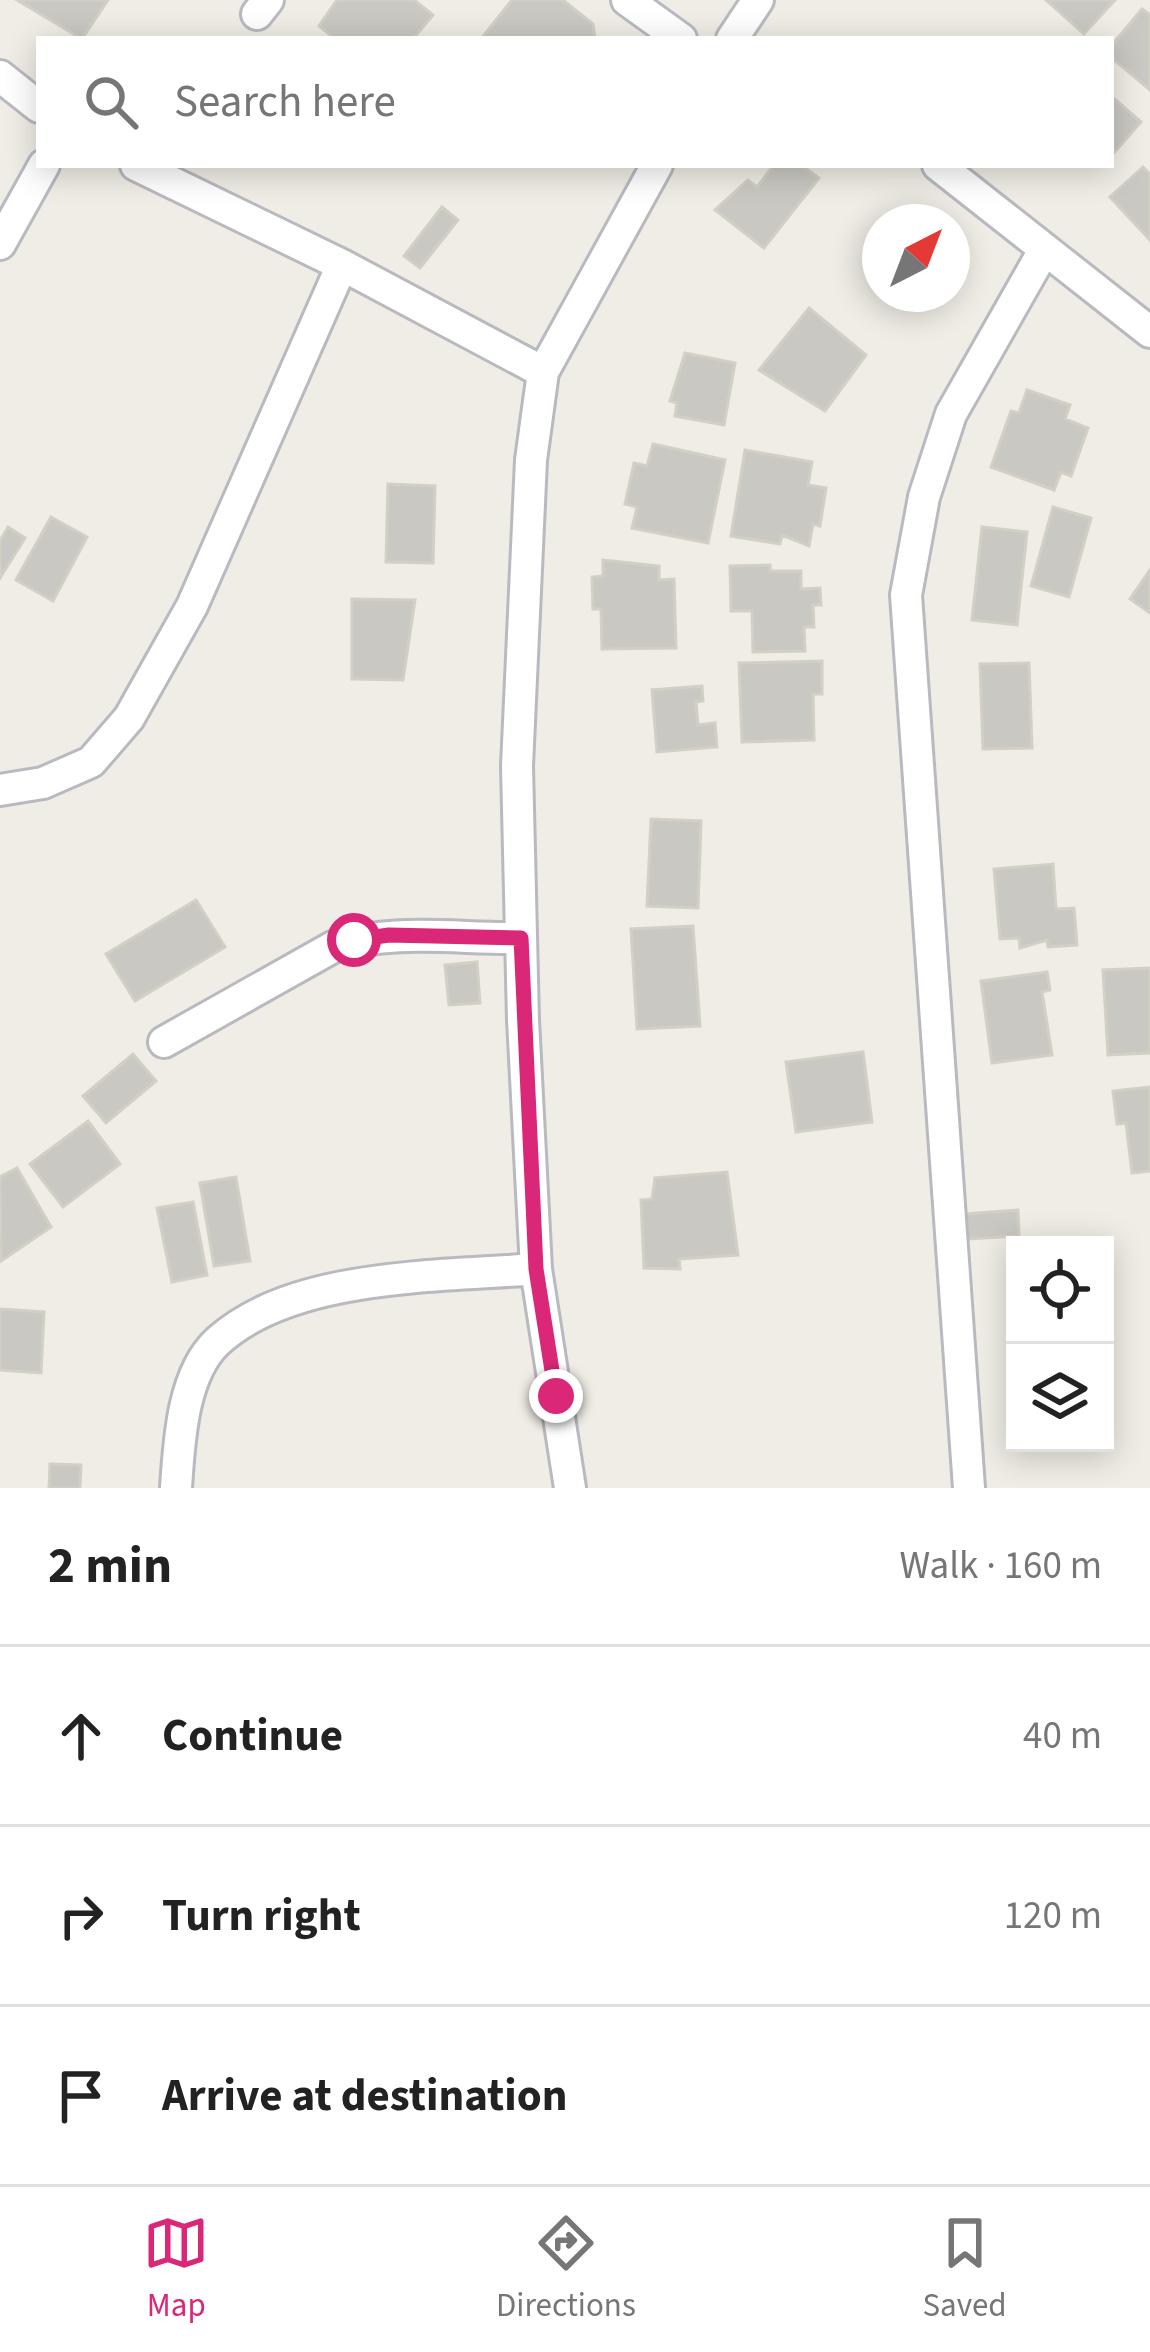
<!DOCTYPE html>
<html lang="en">
<head>
<meta charset="utf-8">
<style>
	:root { --surface:#fff; --page:#f6f6f6; --text:#222; --muted:#767676; --line:#e0e0e0; --accent:#db2777 }
	body { margin:0; font-family:"Source Sans 3",sans-serif; background:var(--page); color:var(--text) }
	.controls { position:absolute; right:36px; bottom:36px; display:grid; overflow:hidden; border-radius:0px; box-shadow:0 6px 30px #0003 }
	.controls button { width:108px; height:108px; display:grid; place-items:center; padding:0; border:0; border-bottom:3px solid var(--line); background:var(--surface); color:var(--text); font:60px sans-serif }
	.compass { position:absolute; left:862px; top:204px; width:108px; height:108px; border-radius:50%; background:var(--surface); box-shadow:0 6px 30px #0003; rotate:42deg }
	.stop { position:absolute; width:36px; height:36px; margin:-27px; border:9px solid #db2777; border-radius:50%; background:#fff }
	.stop.end { background:#db2777; border-color:#fff; box-shadow:0 3px 12px #0008 }
	.list { margin:0; padding:0; list-style:none }
	h2 { display:flex; justify-content:space-between; align-items:center; height:156px; margin:0; padding:0 48px; font-size:51px }
	h2 small { font-size:39px; font-weight:400; color:var(--muted) }
	.list li { display:grid; grid-template-columns:78px 1fr auto; gap:36px; align-items:center; box-sizing:border-box; height:180px; padding:0 48px; border-top:3px solid var(--line) }
	.list b { display:block; font-size:45px; white-space:nowrap }
	.list em { font-size:39px; font-style:normal; color:var(--muted) }
	.icon { flex:none; width:66px; height:66px; fill:none; stroke:currentColor; stroke-width:2; stroke-linecap:round; stroke-linejoin:round }
	.map { position:relative; flex:none; width:1150px; height:1488px; overflow:hidden }
	.search { position:absolute; background:var(--surface); box-shadow:0 6px 30px #0003; left:36px; right:36px; top:36px; height:132px; display:flex; align-items:center; gap:30px; box-sizing:border-box; padding:0 42px; border-radius:0px; color:var(--muted); font-size:45px }
	.sheet { height:696px; background:var(--surface) }
	nav { display:flex; justify-content:space-around; align-items:center; box-sizing:border-box; height:168px; border-top:3px solid var(--line); background:var(--surface); font-size:33px; color:var(--muted) }
	nav a { display:grid; justify-items:center; gap:6px }
	nav .on { color:var(--accent) }
	.map>svg:first-child { display:block }
	.building { fill:#cac8c2; stroke:#d3cfc4; stroke-width:3 }
	.lines { fill:none; stroke-linecap:round; stroke-linejoin:round }
	.minor-casing { stroke:#b8babf; stroke-width:36 }
	.minor { stroke:#fff; stroke-width:30 }
	.route { stroke:#db2777; stroke-width:15 }
</style>
</head>
<body>
<div class="map">
<svg width="1150" height="1488" viewBox="0 0 1150 1488">
	<rect width="100%" height="100%" fill="#efede5"/>
	<!-- building -->
	<path class="building" d="M17,0H108L82,39Z
		M337,0H414L433,15L413,39H335L319,26Z
		M512,0H563L593,24L595,38L481,39Z
		M1046,0H1115L1084,34Z
		M1142,9L1150,15V90L1111,57V46Z
		M1111,96L1141,122L1111,156Z
		M774,165H801L819,178L764,248L715,210L748,180L757,187Z
		M1143,167L1150,174V240L1110,197Z
		M442,207L458,220L420,268L404,256Z
		M809,308L866,355L825,411L759,370Z
		M685,353L735,363L724,425L675,416L677,403L670,401Z
		M1027,390L1070,405L1065,419L1088,428L1071,476L1061,472L1054,490L991,467L1011,411L1019,413Z
		M653,444L725,460L708,543L632,528L637,507L625,504L634,463L647,466Z
		M745,450L812,462L808,485L826,488L820,526L813,524L809,546L782,535L780,544L731,536Z
		M388,484L435,486L433,563L386,562Z
		M1053,507L1091,518L1069,597L1031,586Z
		M51,517L87,537L53,601L16,580Z
		M8,527L25,538L0,578V541Z
		M982,527L1027,532L1017,625L972,620Z
		M603,560L659,566V580L674,579L676,648L602,649L601,609H593L592,577L603,576Z
		M770,565V571H801V589L820,588L821,605H813L814,627H804L805,651L753,652L752,611H731L730,566Z
		M1150,570V613L1130,599Z
		M352,599L415,600L403,680L352,679Z
		M822,661V694H813L814,740L742,742L739,663Z
		M1029,663L1032,748L983,749L980,664Z
		M702,686L703,701L696,702L698,725L715,723L717,747L657,752L652,690Z
		M651,819L701,821L698,908L647,906Z
		M1053,864L1056,909L1074,908L1077,945L1048,947L1047,940L1020,948L1019,938L1000,939L994,869Z
		M196,900L225,947L135,1001L106,954Z
		M693,926L700,1026L637,1029L631,929Z
		M477,962L480,1003L449,1005L445,965Z
		M1150,968V1053L1108,1055L1103,970Z
		M1047,972L1050,990L1042,992L1052,1055L992,1063L981,981Z
		M863,1052L872,1122L796,1132L786,1062Z
		M133,1054L156,1081L106,1123L83,1096Z
		M1150,1087V1171L1132,1173L1126,1123L1117,1124L1113,1091Z
		M88,1121L120,1164L63,1207L30,1164Z
		M17,1168L51,1227L1,1261L0,1177Z
		M727,1172L738,1255L679,1259L680,1269L644,1268L641,1200L652,1199L655,1178Z
		M236,1177L250,1261L214,1266L200,1183Z
		M193,1202L207,1275L172,1282L157,1208Z
		M1018,1210L1019,1236L968,1239L966,1214Z
		M0,1309L44,1312L41,1373L0,1370Z
		M50,1464L81,1465L80,1488H49Z"/>
	<g class="lines">
		<!-- minor casing -->
		<g class="minor-casing">
			<path id="minor" d="M627,0L681,39
				M257,14L268,0
				M732,39L758,0
				M0,76L39,107
				M136,165L342,265L543,372
				M938,165L1150,332
				M0,244L44,165
				M0,790L43,783L91,762L129,718L192,606L342,265
				M164,1042L333,947C394,928 458,939 521,938
				M176,1488C179,1443 182,1374 218,1341C293,1273 440,1277 536,1269
				M570,1488L536,1269L523,1020L517,766L531,460L543,372L657,165
				M969,1488L906,595L924,497L951,414L1043,252"/>
		</g>
		<!-- minor -->
		<use href="#minor" class="minor"/>
	</g>
	<g class="lines">
		<!-- route -->
		<path class="route" d="M354,940L389,935L521,938L536,1269L556,1396"/>
	</g>
</svg>
<div class="controls">
<button><svg class="icon" aria-label="locate" viewBox="0 0 24 24"><circle cx="12" cy="12" r="6"/><path d="M12 2v4M12 18v4M2 12h4M18 12h4"/></svg></button>
<button><svg class="icon" aria-label="layers" viewBox="0 0 24 24"><path d="M12 4l9 5-9 5-9-5zM3 14l9 5 9-5"/></svg></button>
</div>
<svg class="compass" viewBox="-18 -18 36 36"><path d="M0-13l5 13h-10z" fill="#e53935"/><path d="M0 13l5-13h-10z" fill="#767676"/></svg>
<div class="stop" style="left:354px;top:940px"></div>
<div class="stop end" style="left:556px;top:1396px"></div>
<div class="search"><svg class="icon" aria-label="search" viewBox="0 0 24 24"><circle cx="10" cy="10" r="6"/><path d="M15 15l6 6"/></svg>Search here</div>
</div>
<section class="sheet">
<h2>2 min<small>Walk · 160 m</small></h2>
<ul class="list">
<li><svg class="icon" aria-label="ahead" viewBox="0 0 24 24"><path d="M12 20V5M6 11l6-6 6 6"/></svg><div><b>Continue</b></div><em>40 m</em></li>
<li><svg class="icon" aria-label="right" viewBox="0 0 24 24"><path d="M7 20v-9h11M14 6l5 5-5 5"/></svg><div><b>Turn right</b></div><em>120 m</em></li>
<li><svg class="icon" aria-label="arrive" viewBox="0 0 24 24"><path d="M6 21V4h12l-3 4 3 4H6"/></svg><div><b>Arrive at destination</b></div></li>
</ul>
</section>
<nav>
<a class="on"><svg class="icon" aria-label="map" viewBox="0 0 24 24"><path d="M3 6l6-2 6 2 6-2v14l-6 2-6-2-6 2zM9 4v14M15 6v14"/></svg>Map</a>
<a><svg class="icon" aria-label="directions" viewBox="0 0 24 24"><path d="M12 3l9 9-9 9-9-9zM9 14v-3h6M13 9l2 2-2 2"/></svg>Directions</a>
<a><svg class="icon" aria-label="saved" viewBox="0 0 24 24"><path d="M7 4h10v16l-5-4-5 4z"/></svg>Saved</a>
</nav>
</body>
</html>
